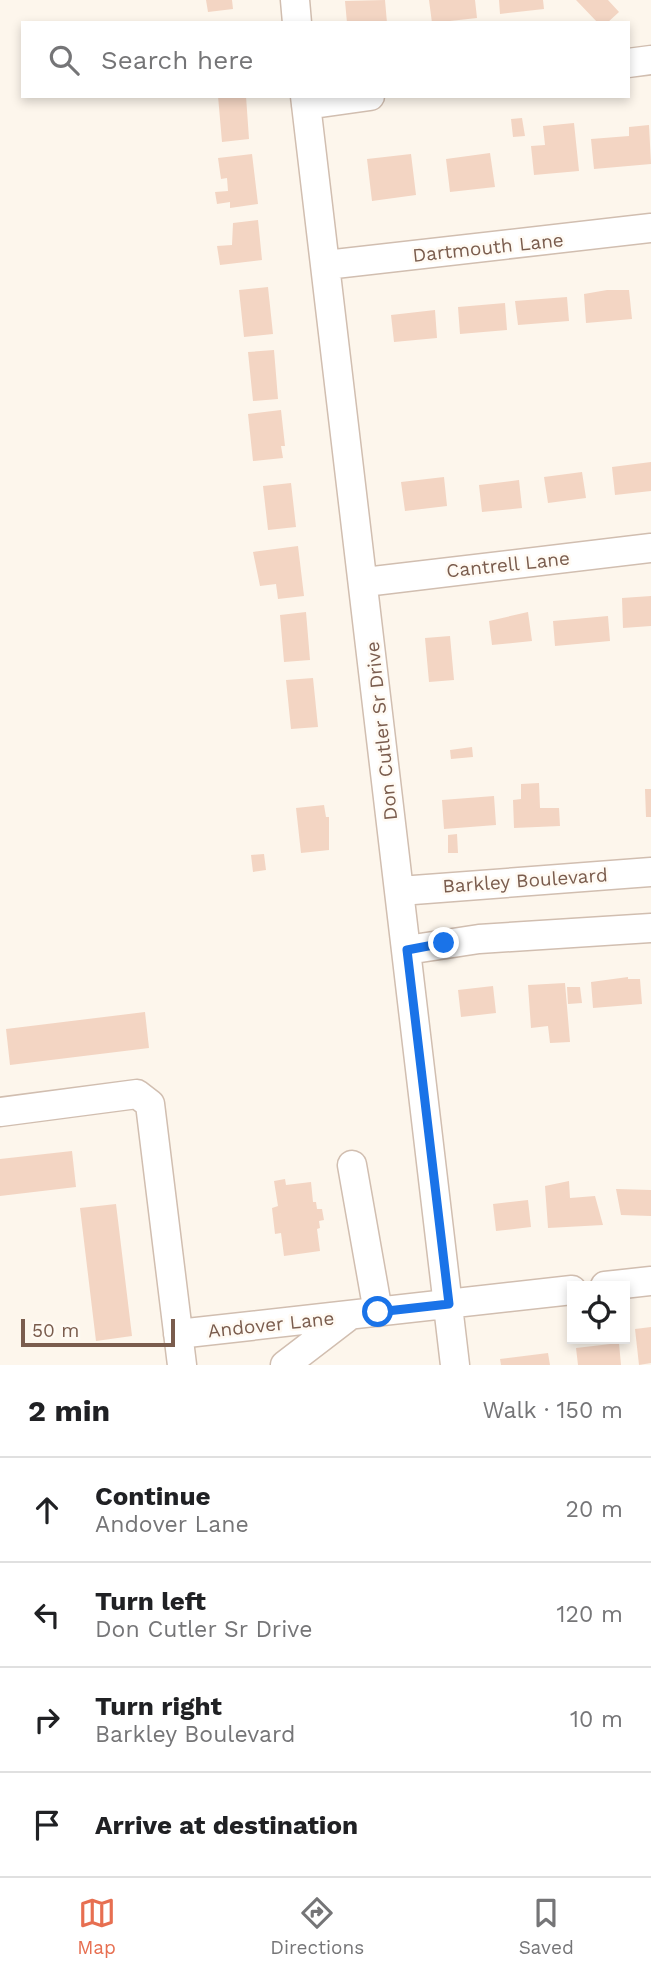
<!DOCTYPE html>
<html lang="en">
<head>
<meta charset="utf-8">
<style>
	:root { --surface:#fff; --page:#f6f6f6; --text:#202124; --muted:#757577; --line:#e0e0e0; --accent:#e76f51 }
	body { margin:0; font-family:"Work Sans",sans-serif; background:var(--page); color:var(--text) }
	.controls { position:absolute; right:21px; bottom:21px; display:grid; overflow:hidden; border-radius:0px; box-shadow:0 4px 10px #0003 }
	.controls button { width:63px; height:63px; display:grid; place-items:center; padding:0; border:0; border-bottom:2px solid var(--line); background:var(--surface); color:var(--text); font:35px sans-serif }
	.scale { position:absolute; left:21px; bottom:18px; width:154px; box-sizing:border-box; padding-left:7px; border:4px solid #7a5c4d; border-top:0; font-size:19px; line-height:24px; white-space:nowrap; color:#7a5c4d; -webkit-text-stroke:5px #fffaf3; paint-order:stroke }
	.stop { position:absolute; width:21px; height:21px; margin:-16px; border:5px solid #1a73e8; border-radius:50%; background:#fff }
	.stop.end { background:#1a73e8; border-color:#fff; box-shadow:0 2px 7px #0008 }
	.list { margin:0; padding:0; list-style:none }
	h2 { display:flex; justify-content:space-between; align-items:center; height:91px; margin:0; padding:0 28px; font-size:30px }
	h2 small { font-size:23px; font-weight:400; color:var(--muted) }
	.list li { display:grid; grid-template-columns:46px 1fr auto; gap:21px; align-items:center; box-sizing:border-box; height:105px; padding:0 28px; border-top:2px solid var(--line) }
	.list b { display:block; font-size:26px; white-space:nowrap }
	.list p { margin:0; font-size:23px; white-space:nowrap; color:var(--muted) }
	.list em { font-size:23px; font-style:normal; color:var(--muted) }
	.icon { flex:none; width:38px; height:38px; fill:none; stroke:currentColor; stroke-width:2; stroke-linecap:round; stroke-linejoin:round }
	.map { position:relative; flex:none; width:651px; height:1365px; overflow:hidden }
	.search { position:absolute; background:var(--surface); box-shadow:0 4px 10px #0003; left:21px; right:21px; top:21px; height:77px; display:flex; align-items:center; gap:18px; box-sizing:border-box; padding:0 24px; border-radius:0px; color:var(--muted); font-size:26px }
	.sheet { height:511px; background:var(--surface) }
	nav { display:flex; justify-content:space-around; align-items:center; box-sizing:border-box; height:98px; border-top:2px solid var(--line); background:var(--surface); font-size:19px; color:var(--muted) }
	nav a { display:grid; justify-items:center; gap:4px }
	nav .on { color:var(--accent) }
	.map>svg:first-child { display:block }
	.building { fill:#f3d5c3 }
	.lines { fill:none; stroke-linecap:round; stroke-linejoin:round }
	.minor-casing { stroke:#d1beb0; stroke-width:31 }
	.minor { stroke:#fff; stroke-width:28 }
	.route { stroke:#1a73e8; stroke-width:9 }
	.labels { text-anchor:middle; stroke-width:5; stroke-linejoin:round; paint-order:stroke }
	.street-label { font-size:19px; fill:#7a5c4d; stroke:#fffaf3 }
</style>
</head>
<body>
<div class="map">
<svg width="651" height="1365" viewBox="0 0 651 1365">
	<rect width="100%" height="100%" fill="#fdf6ec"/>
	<!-- building -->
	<path class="building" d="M206,0H232L233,9L208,12Z
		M385,0L387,23H347L345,1Z
		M429,0H475L477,18L432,23Z
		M499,0H543L544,9L500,14Z
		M576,0H608L619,12L607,23H598Z
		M218,96H246L249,139L222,142Z
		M522,118L525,136L513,137L511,119Z
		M574,123L579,171L534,175L531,146L545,145L543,126Z
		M649,125L651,164L594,169L591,139L629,136V127Z
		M490,153L495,187L450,192L446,159Z
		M252,154L258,204L230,208V202L217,204L215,192L228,191L227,178L221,179L218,158Z
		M411,154L416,195L372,201L367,159Z
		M258,220L262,260L220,265L217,246L232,245L233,223Z
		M268,287L273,334L244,337L239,290Z
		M607,290H629L632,319L586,323L584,294Z
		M567,297L569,321L518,325L515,301Z
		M505,303L507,330L460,334L458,307Z
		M435,310L437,338L394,342L391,315Z
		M274,350L278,399L253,401L248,352Z
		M281,410L285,446H281L283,458L253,461L248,414Z
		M651,462V491L615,495L612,467Z
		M582,472L586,498L548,503L544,477Z
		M444,477L447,506L405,511L401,482Z
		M519,480L522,508L482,512L479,485Z
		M291,483L296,527L268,530L263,486Z
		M298,546L304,596L278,599L276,584L260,586L253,552Z
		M651,596V626L623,628L622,598Z
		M306,612L310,660L284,662L280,615Z
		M528,612L532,641L492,645L489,621Z
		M608,616L610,641L555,646L553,621Z
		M450,636L454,680L429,682L425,638Z
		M313,678L318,727L291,729L286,680Z
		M472,747L473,757L451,759L450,750Z
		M539,783L540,808H559L560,826L514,828L513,800L521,799V784Z
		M645,789H651V817H646Z
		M494,796L496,825L444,829L442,800Z
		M324,805L326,817H329V850L301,853L296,808Z
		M457,834L458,853H448V835Z
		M264,854L266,870L253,872L251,855Z
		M628,977V979H640L642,1004L593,1008L591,982Z
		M565,983L570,1042L550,1043L548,1026L531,1028L528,985Z
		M493,986L496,1013L461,1017L458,990Z
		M567,987H580L582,1003L568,1004Z
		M145,1012L149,1048L10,1065L6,1029Z
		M72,1151L76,1187L0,1196V1159Z
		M285,1179L286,1185L311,1182L313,1202H316L317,1209H322L324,1220L319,1221L320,1228L317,1229L320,1251L284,1256L281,1233L275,1234L272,1208L278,1206L274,1181Z
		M569,1181L570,1198L595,1196L603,1225L548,1228L545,1186Z
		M616,1189L651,1190V1216L621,1215Z
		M528,1200L531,1227L496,1231L493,1204Z
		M116,1204L132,1336L96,1341L80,1208Z
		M651,1327V1363L639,1365L635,1329Z
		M619,1343L621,1365H578L576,1348Z
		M548,1353L550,1365H501L500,1359Z"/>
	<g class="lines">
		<!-- minor casing -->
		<g class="minor-casing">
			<path id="minor" d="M295,0L297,23
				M628,63L651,60
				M305,96L455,1365
				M306,105L370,96
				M326,265L651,228
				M365,582L651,548
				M400,891L651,872
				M407,950L479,939L651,928
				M0,1112L137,1094L150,1104L182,1365
				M352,1165L378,1312
				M605,1286L651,1281
				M178,1334L572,1290
				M285,1365L349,1316"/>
		</g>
		<!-- minor -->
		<use href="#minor" class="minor"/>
	</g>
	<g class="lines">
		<!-- route -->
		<path class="route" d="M378,1312L449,1304L407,950L444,943"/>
	</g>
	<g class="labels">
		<!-- street labels -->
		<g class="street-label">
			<text transform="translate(488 247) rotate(-6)" y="7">Dartmouth Lane</text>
			<text transform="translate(508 564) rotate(-6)" y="7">Cantrell Lane</text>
			<text transform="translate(381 731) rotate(-96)" y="7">Don Cutler Sr Drive</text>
			<text transform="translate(525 880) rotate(-4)" y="7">Barkley Boulevard</text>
			<text transform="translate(271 1324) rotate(-6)" y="7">Andover Lane</text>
		</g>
	</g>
</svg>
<div class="controls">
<button><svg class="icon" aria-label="locate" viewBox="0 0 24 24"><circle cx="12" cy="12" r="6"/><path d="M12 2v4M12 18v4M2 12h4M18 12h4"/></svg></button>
</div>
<div class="scale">50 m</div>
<div class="stop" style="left:378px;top:1312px"></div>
<div class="stop end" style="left:444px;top:943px"></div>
<div class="search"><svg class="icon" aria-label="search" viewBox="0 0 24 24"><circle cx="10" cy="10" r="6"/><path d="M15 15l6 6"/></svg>Search here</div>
</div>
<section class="sheet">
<h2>2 min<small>Walk · 150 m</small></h2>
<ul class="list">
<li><svg class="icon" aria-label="ahead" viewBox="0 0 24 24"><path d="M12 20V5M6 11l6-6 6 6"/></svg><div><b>Continue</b><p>Andover Lane</p></div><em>20 m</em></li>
<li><svg class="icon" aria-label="left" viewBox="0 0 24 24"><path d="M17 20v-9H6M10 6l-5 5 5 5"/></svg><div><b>Turn left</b><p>Don Cutler Sr Drive</p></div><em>120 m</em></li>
<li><svg class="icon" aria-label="right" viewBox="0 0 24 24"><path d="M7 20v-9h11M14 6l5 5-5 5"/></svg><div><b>Turn right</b><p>Barkley Boulevard</p></div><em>10 m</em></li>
<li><svg class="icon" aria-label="arrive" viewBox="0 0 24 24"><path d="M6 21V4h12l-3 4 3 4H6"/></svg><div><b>Arrive at destination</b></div></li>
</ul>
</section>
<nav>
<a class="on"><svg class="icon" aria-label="map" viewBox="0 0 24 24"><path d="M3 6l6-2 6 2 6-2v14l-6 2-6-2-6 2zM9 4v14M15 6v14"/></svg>Map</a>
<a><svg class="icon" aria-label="directions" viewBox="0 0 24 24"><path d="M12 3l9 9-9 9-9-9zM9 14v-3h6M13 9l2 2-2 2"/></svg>Directions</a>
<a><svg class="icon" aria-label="saved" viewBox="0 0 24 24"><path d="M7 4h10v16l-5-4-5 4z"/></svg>Saved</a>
</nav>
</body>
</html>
